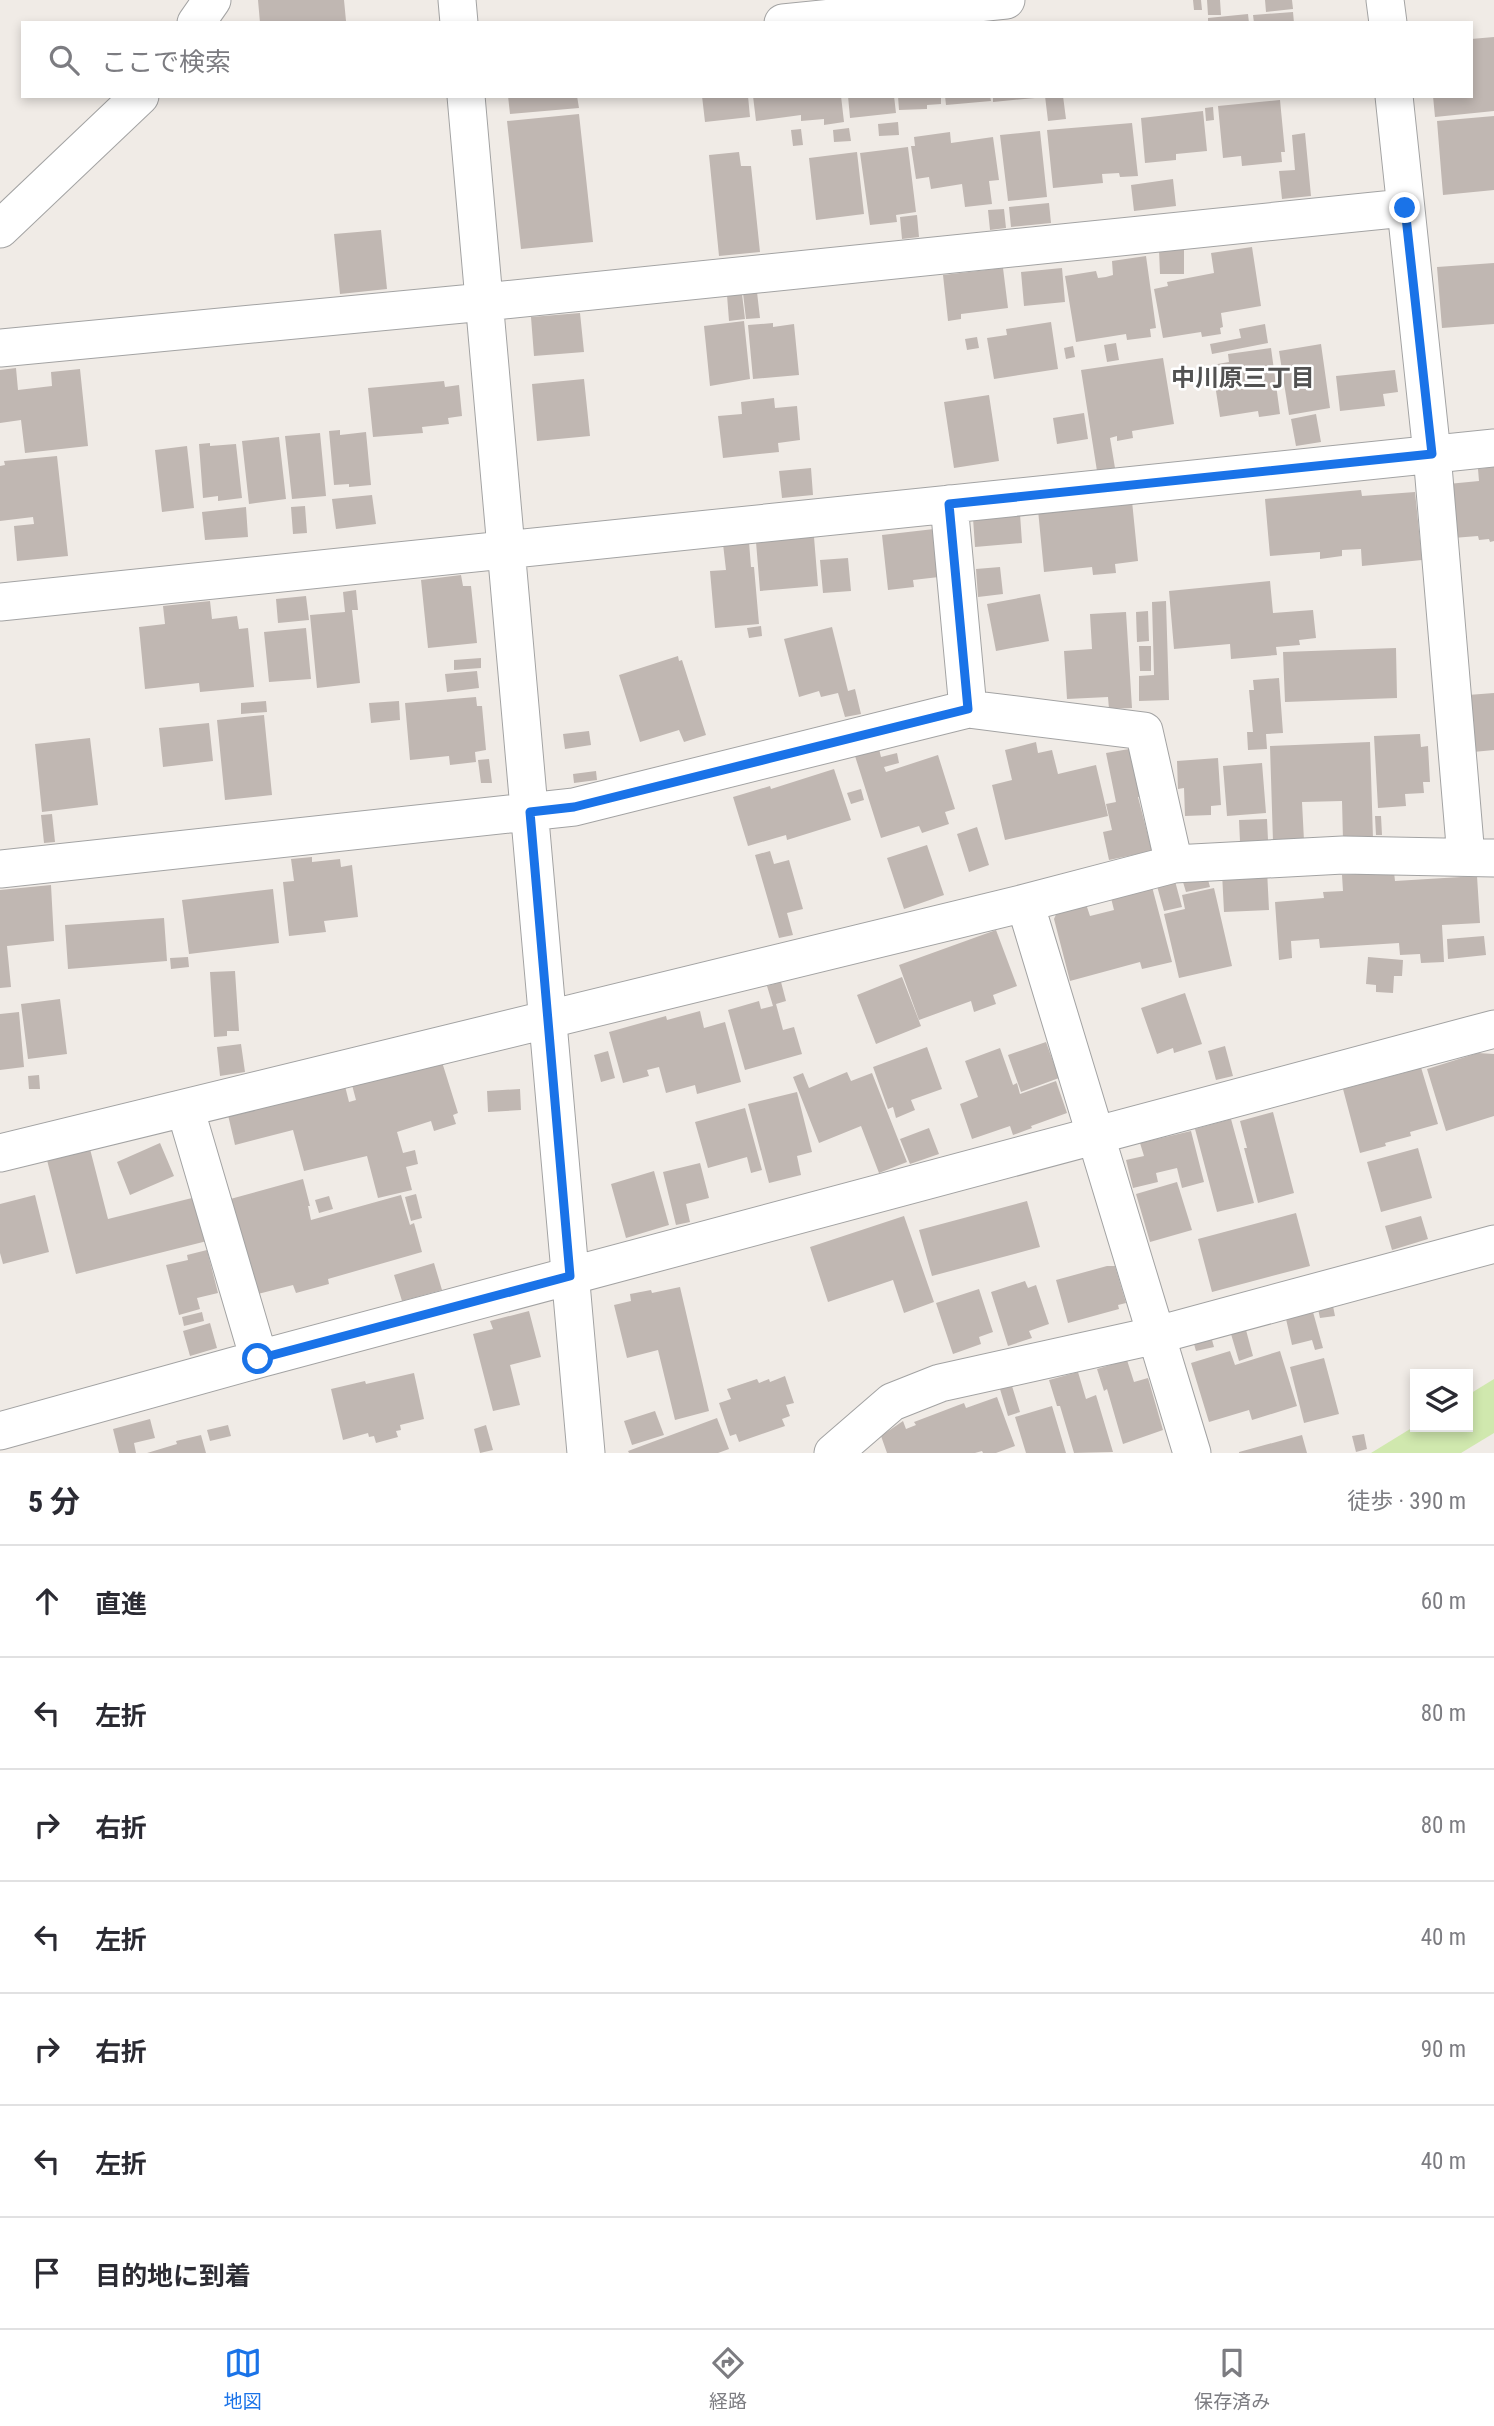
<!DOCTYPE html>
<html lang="ja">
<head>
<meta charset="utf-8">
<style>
	:root { --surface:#fff; --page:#f2f2f3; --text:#2b2b33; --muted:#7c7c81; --line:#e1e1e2; --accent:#1a73e8 }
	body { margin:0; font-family:"Roboto Condensed","Noto Sans JP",sans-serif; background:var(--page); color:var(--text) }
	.controls { position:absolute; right:21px; bottom:21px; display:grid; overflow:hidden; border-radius:0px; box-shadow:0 4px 10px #0003 }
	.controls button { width:63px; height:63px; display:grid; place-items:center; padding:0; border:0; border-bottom:2px solid var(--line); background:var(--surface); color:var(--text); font:35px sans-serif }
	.stop { position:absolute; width:21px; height:21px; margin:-16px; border:5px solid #1a73e8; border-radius:50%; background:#fff }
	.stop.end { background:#1a73e8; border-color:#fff; box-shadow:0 2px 7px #0008 }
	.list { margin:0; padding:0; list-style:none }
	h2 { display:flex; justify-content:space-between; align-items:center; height:91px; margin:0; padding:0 28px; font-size:30px }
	h2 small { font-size:23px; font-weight:400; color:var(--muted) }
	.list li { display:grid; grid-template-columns:46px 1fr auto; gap:21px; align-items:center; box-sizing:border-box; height:112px; padding:0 28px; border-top:2px solid var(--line) }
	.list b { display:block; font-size:26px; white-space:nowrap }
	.list em { font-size:23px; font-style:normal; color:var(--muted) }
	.icon { flex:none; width:38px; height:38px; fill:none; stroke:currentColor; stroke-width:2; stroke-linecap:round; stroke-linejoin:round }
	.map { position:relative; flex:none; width:1494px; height:1453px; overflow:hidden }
	.search { position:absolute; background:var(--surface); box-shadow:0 4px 10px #0003; left:21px; right:21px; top:21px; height:77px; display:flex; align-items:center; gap:18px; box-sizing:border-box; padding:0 24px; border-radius:0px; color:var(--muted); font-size:26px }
	.sheet { height:875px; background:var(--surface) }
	nav { display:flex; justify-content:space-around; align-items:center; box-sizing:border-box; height:98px; border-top:2px solid var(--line); background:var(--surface); font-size:19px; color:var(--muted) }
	nav a { display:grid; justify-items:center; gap:4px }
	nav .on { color:var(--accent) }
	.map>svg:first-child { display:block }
	.grass { fill:#d0e8ae }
	.building { fill:#c0b7b2 }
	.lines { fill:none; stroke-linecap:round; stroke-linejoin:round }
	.minor-casing { stroke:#a3a3a3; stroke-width:39 }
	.minor { stroke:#fff; stroke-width:37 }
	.route { stroke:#1a73e8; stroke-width:9 }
	.labels { text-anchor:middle; stroke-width:5; stroke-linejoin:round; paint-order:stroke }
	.neighbourhood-label { font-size:24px; font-weight:bold; fill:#525252; stroke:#fff }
</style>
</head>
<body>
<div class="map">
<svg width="1494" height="1453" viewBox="0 0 1494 1453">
	<rect width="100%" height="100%" fill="#f0ebe6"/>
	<!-- grass -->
	<path class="grass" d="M1494,1379V1433L1461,1453H1371L1415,1426L1468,1427V1395Z"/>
	<!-- building -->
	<path class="building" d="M258,0H344L346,21L260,23Z
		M1193,0H1201L1202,10H1194Z
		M1207,0H1220L1221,15H1208Z
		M1265,0H1292L1293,9L1266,12Z
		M1293,12L1294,23H1254L1253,15Z
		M1248,14L1249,23H1208V18Z
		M1494,37V111L1435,117L1433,96H1471V39Z
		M508,96H577L579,108L510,114Z
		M702,96H748L750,117L705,122Z
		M753,96H841L844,122L824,125V119L801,121V115L756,121Z
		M848,96H894L896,113L850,118Z
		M898,96H941V104L927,105V109L899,110Z
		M945,96H990L991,101L946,105Z
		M993,96H1035V98L993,102Z
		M1045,96H1063L1066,119L1048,121Z
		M1280,100L1285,152H1281L1282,162L1242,166L1241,156L1223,158L1218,106Z
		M1213,107L1214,120L1206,121L1205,108Z
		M1203,111L1207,151L1176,154V160L1145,163L1141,118Z
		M579,114L593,242L521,249L507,121Z
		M1494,116V190L1443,195L1437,121Z
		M898,122L899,135L879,136L878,124Z
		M1132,123L1138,176L1120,177L1119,173L1102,174L1103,183L1053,188L1047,130Z
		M849,128L851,141L834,142L833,130Z
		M801,129L803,145L793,146L791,130Z
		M1040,131L1047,197L1008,201L1000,135Z
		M950,132L951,143L993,137L999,180L989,181L992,204L965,207L962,184L931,189L929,177L916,179L911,146H915L914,137Z
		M1305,133L1311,196L1282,199L1279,171L1295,170L1292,135Z
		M908,147L916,212L896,215L897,222L870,225L860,153Z
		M739,152L741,166H751L760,252L719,256L709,155Z
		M857,152L864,214L816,220L809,158Z
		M1173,179L1176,206L1134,211L1131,185Z
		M1049,203L1051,223L1011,227L1009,207Z
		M1004,209L1006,228L990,230L988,210Z
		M917,215L919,237L902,239L900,217Z
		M381,230L387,289L340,294L334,234Z
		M1252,247L1261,306L1221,313L1223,327L1220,328L1221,334L1202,337L1201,332L1163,338L1154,289L1168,286L1167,282L1214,273L1211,253Z
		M1184,249V274H1160L1159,250Z
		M1146,256L1156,328L1150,329L1151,337L1127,340L1126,334L1076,342L1065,276L1096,271L1098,278L1106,277L1113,275L1112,261Z
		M1494,263V324L1442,328L1437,267Z
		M1003,268L1008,308L961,314V319L948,321L943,275Z
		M1062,268L1065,302L1024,306L1021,272Z
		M757,292L760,318L746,319L743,293Z
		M742,294L745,319L729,321L727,295Z
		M580,313L584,352L534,356L531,317Z
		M744,321L750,379L710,386L704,326Z
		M1051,322L1058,369L994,379L987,338L1007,335L1006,329Z
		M773,323V327L794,324L799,375L753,379L748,325Z
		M1265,324L1268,343L1212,354L1210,344L1241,338L1239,329Z
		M977,337L979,348L967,350L965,339Z
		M1116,343L1119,360L1107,362L1104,345Z
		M1321,344L1330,408L1289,415L1279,351Z
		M1073,346L1075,357L1066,359L1064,348Z
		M1271,348L1280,414L1259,417L1258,411L1220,417L1212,365L1229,362L1228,354Z
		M1163,358L1174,424L1132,431L1133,438L1117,441V436L1110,438L1115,468L1097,471L1081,370Z
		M16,368L18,390L52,386L51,372L80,369L88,446L25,453L21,420L0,423V370Z
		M1395,370L1398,392L1383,394L1385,406L1340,411L1336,376Z
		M584,379L590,436L537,441L532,384Z
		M444,381L445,387L459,385L462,416L448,418L449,424L422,427L423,433L373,437L368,388Z
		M989,395L999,461L954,468L944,402Z
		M774,398L775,408L797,406L800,440L778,443L779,452L723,458L718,416L742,414L741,402Z
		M1084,413L1088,439L1057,444L1053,418Z
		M1316,414L1321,442L1296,446L1291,419Z
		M340,430V435L366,432L371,485L349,487V484L334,485L329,431Z
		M320,433L326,496L292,499L285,436Z
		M279,437L286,499L249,504L242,441Z
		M210,443V446L236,444L242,498L218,501V496L203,498L199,444Z
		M187,446L194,508L162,512L155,450Z
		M57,456L68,556L17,561L14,526L34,524L33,517L0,521V466L5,465L4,461Z
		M1494,467V541L1490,542L1489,539L1479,540L1478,536L1453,538L1448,484L1479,481L1478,469Z
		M811,468L813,495L782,498L779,471Z
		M1361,490L1362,496L1415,492L1422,560L1362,566L1361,549L1342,550V556L1320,559V552L1270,556L1265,499Z
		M372,495L376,524L336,529L332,499Z
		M1132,501L1138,561L1115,564L1116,573L1093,575L1092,567L1044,572L1038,510Z
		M305,506L307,533L293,534L291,507Z
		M246,507L248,537L205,540L202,512Z
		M1020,514L1022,543L975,547L973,518Z
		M934,529L939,577L913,580L914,587L888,590L882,535Z
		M814,537L818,586L760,591L756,542Z
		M749,542L751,567H754L759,624L715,628L710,571L726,570L723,544Z
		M848,558L851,591L823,593L820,560Z
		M1000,567L1003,594L978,597L976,569Z
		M461,575L463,586H471L477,643L428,648L421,580Z
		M1270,581L1273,613L1313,610L1316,638L1299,640L1300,645L1276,647L1277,655L1231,659L1230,644L1174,649L1169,591Z
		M356,590L358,610H352L360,683L317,688L310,615L345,612L343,592Z
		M1040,594L1049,641L996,651L987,604Z
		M306,596L309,620L278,623L276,599Z
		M210,601L212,619L237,616L239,629L248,628L254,687L200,692L199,683L145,689L139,627L165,624L163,606Z
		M1166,601L1169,700L1139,701V676L1154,675L1152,602Z
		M1148,611L1149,641L1137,642L1136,612Z
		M1126,612L1132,708L1109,709L1108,697L1067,699L1064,651L1092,649L1090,614Z
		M761,626L762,636L749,638L747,628Z
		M832,627L848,691L855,689L861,714L845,717L838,693L821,697L819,691L799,697L784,639Z
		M306,628L311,679L269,682L264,632Z
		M1139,646H1151V671H1140Z
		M1396,648L1397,698L1285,702L1283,652Z
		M678,656L679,661L682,660L706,735L684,742L679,730L640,742L619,675Z
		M481,658V668L454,670V660Z
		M477,671L479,688L447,692L445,674Z
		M1279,678L1283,733L1266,734L1267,749L1248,750L1247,732H1253L1249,690H1254L1253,680Z
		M1494,693V750L1473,752L1468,695Z
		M476,697L477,706H482L486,750L475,752L476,762L450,765L449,756L410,760L405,703Z
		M266,701L267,712L241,714V703Z
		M399,701L400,720L371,723L369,703Z
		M264,715L272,795L225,800L217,720Z
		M209,723L213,761L163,767L159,728Z
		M589,731L591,745L565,749L563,734Z
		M1420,734L1421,747L1428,746L1430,782H1423L1424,793L1405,794L1406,806L1378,808L1374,736Z
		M90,738L98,805L42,812L35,744Z
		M1036,742L1038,753L1052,750L1058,774L1096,765L1108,816L1005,840L992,785L1012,780L1005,750Z
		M1370,742L1373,839L1343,840L1342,801L1302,802L1304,841L1273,842L1270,746Z
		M1135,748L1145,796L1138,797L1152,851L1109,860L1103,832L1112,830L1106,804L1116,802L1106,753Z
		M879,749L881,757L897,753L899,763L884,767L886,772L938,755L955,809L945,812L949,824L922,833L919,826L881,838L855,756Z
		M1218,758L1221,805L1211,806V815L1185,816L1184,788L1178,789L1177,761Z
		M489,759L492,783H481L478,760Z
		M1262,763L1266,813L1227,816L1223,766Z
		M834,769L851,820L787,840L786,835L748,846L733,797L770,786L771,789Z
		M596,771L597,780L574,783L573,774Z
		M861,789L864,800L851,804L847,793Z
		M52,814L55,842L44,843L41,815Z
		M1375,816H1381L1382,835H1376Z
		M1267,819L1268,840L1240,842L1239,820Z
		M977,827L989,865L969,872L957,834Z
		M927,845L944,895L904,909L887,858Z
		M770,851L774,864L789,860L803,909L787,913L793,935L779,938L755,855Z
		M312,857V862L340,859L341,867L352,865L358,917L324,921L326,932L289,936L283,882L294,881L291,859Z
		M1267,870L1269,910L1224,912L1222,873Z
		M1394,872L1395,881L1477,876L1480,923L1442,925L1444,962L1421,963L1420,954L1400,955L1399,943L1320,948L1319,939L1291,941L1292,958L1279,960L1275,902L1324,898L1323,892L1343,891L1342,875Z
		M1207,876L1210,887L1186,892L1183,882Z
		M1175,881L1182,907L1164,911L1157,886Z
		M1151,883L1172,962L1142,969L1140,962L1070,981L1054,919L1057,912L1086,904L1090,916L1114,910L1110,894Z
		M51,885L54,941L7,946L11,987L0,988V890Z
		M1214,888L1232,966L1179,978L1164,914L1185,909L1182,895Z
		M273,889L279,943L189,954L182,900Z
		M164,918L167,961L68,969L65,925Z
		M996,930L1017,986L993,995L996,1004L974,1012L971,1001L919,1020L899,965Z
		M1484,936L1486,955L1448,959L1447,939Z
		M188,957L189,967L171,969L170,958Z
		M1368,957L1403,960L1402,976H1394L1393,993L1376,992V985L1366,984Z
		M235,971L239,1031H227V1036L214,1037L210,972Z
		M902,977L921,1026L876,1044L857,995Z
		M781,982L786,1001L776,1004L783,1030L794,1027L802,1054L745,1070L728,1010L759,1001L761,1009L773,1006L767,986Z
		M1185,993L1202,1044L1174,1053L1173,1048L1157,1054L1141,1008Z
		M60,999L67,1054L28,1059L21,1004Z
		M700,1011L704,1028L725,1022L741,1082L697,1094L695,1085L666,1093L659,1067L647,1070L649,1076L623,1083L609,1032L666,1016L667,1020Z
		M19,1012L24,1067L0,1070V1014Z
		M1046,1042L1059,1078L1021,1092L1008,1055Z
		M241,1044L245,1072L220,1076L217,1047Z
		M1225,1046L1233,1076L1216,1080L1208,1051Z
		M927,1047L942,1089L911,1100L915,1110L896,1118L893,1107L888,1109L873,1067Z
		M1000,1048L1013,1085L1017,1083L1020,1094L1056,1081L1067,1113L1031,1126L1032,1128L1013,1135L1010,1126L972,1139L960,1104L978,1097L965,1061Z
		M608,1051L615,1078L601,1082L594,1055Z
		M1478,1053L1494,1054V1116L1446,1131L1427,1069Z
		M442,1062L458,1113L453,1115L456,1124L434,1131L431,1121L397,1132L403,1153L415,1150L418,1164L406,1167L412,1190L378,1198L367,1156L304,1171L293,1130L235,1145L228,1115L345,1086L349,1102L356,1100L352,1085Z
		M1420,1064L1438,1124L1410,1132L1411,1136L1385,1143L1386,1146L1360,1153L1343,1089L1407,1072L1406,1068Z
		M847,1072L851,1081L872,1073L907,1162L879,1173L861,1126L819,1143L793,1077L803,1073L809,1088Z
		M39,1075L40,1089H29L28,1076Z
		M520,1089L521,1110L488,1112L487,1091Z
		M797,1092L812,1152L797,1156L801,1175L769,1183L748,1104Z
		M745,1108L762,1170L751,1173L747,1157L708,1168L695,1122Z
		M1273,1112L1294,1193L1258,1203L1244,1148H1247L1240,1121Z
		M1231,1119L1254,1203L1217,1212L1195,1129Z
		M929,1128L939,1154L910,1164L900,1139Z
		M1191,1131L1204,1182L1182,1188L1177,1168L1156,1173L1158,1182L1133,1188L1126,1160L1144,1156L1140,1143Z
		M160,1143L174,1176L130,1195L117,1162Z
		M1418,1148L1432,1198L1381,1212L1367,1162Z
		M90,1149L108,1219L196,1197L207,1241L76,1274L47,1160Z
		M700,1163L709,1198L686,1204L690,1222L676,1225L663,1172Z
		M654,1171L669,1225L626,1238L611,1184Z
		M303,1179L310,1206H308L311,1220L401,1195L410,1225L414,1223L422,1252L328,1279L329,1284L296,1293L293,1285L250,1296L223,1201Z
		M1177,1182L1192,1230L1150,1242L1136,1194Z
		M416,1194L422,1218L411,1221L405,1197Z
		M35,1195L49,1252L3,1264L0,1253V1204Z
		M329,1196L333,1209L319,1213L315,1200Z
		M1027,1201L1040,1247L932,1276L919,1230Z
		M1296,1213L1310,1266L1212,1292L1198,1239Z
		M904,1216L934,1302L904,1313L893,1280L828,1302L810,1247Z
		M1421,1216L1428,1239L1392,1250L1385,1226Z
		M207,1250L218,1293L197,1298L200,1309L179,1315L166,1265L188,1260L187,1255Z
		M434,1263L442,1290L402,1301L394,1275Z
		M1107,1266H1115L1126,1303L1118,1305L1119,1309L1068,1323L1056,1280Z
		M1025,1281L1028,1288L1036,1285L1049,1324L1029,1331L1032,1338L1008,1346L991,1292Z
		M680,1287L709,1411L675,1420L658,1350L627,1358L614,1305L631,1301L630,1294L651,1290L652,1293Z
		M979,1289L993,1332L979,1337L981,1344L953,1354L936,1303Z
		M1333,1306L1335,1316L1320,1318L1318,1309Z
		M529,1311L541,1357L510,1365L520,1405L493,1411L473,1334L493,1329L490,1321Z
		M202,1312L204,1321L184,1326L182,1317Z
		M1313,1312L1323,1348L1315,1350L1312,1340L1292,1345L1286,1319Z
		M210,1323L217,1348L190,1356L183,1331Z
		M1246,1330L1253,1356L1239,1361L1231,1334Z
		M1212,1340L1214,1347L1196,1351L1194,1344Z
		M1230,1351L1235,1365L1280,1351L1297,1406L1252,1420L1249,1410L1209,1422L1191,1363Z
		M1324,1358L1339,1414L1304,1423L1290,1367Z
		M1127,1360L1134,1382L1148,1378L1163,1430L1123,1444L1107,1389L1104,1391L1097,1369Z
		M1078,1372L1086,1399L1096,1395L1113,1452L1074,1453L1060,1406H1057L1049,1380Z
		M414,1373L424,1419L400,1425L401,1430L396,1431L398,1437L376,1443L374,1436L369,1437L368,1433L343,1440L331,1389L365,1381L366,1384Z
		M785,1376L794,1403L786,1405L790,1416L782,1419L785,1426L739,1442L736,1434L730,1436L719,1403L731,1399L727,1389L757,1379L759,1383L769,1379L770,1382Z
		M1012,1386L1020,1412L1008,1416L1000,1389Z
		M997,1397L1015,1446L996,1453H983L982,1451L975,1453H887L881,1436L903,1421L906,1429L916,1425L914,1422L964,1403L966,1408Z
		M1052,1406L1066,1453H1026L1015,1417Z
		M655,1411L664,1435L632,1445L624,1421Z
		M717,1418L729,1449L718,1453H629L628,1451Z
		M150,1419L155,1438L134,1443L136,1453H119L113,1429Z
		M228,1425L231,1436L210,1441L207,1430Z
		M486,1425L493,1450L480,1453L474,1429Z
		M1364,1434L1367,1449L1356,1452L1352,1436Z
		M201,1435L206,1453H147L177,1444L176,1441Z
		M1302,1435L1307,1453H1239V1452Z"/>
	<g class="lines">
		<!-- minor casing -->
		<g class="minor-casing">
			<path id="minor" d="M457,0L459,23
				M1385,0L1388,23
				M196,23L212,0
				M783,23L1006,0
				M466,96L586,1453
				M1394,96L1432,454L1466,857
				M0,229L140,96
				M0,348L484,302L1404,208
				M0,602L1494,448
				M968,709L1144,731L1174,864
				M0,869L574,807L968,709L949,504
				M1025,903L1192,1453
				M185,1108L259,1359
				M0,1153L1025,903L1174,864L1343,855L1494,858
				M0,1431L259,1359L1494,1029
				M833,1453L892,1402L940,1383L1157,1335L1494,1244"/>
		</g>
		<!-- minor -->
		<use href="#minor" class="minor"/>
	</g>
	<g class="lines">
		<!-- route -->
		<path class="route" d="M258,1359L570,1276L530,812L574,807L968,709L949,504L1432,454L1405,208"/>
	</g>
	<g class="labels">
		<!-- neighbourhood labels -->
		<g class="neighbourhood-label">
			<text x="1243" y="386">中川原三丁目</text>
		</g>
	</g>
</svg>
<div class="controls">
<button><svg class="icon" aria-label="layers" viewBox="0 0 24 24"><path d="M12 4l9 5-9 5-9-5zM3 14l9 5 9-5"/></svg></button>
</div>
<div class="stop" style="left:258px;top:1359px"></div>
<div class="stop end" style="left:1405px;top:208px"></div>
<div class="search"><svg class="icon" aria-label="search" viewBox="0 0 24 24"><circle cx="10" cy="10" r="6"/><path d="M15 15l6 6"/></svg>ここで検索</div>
</div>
<section class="sheet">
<h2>5 分<small>徒歩 · 390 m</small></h2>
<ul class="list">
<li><svg class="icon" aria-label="ahead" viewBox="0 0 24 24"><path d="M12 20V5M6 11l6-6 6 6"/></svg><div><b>直進</b></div><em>60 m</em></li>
<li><svg class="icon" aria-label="left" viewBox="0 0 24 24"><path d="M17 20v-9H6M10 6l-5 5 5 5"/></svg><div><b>左折</b></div><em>80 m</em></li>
<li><svg class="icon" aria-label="right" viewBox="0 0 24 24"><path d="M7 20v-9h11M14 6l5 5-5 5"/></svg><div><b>右折</b></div><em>80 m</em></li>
<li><svg class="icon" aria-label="left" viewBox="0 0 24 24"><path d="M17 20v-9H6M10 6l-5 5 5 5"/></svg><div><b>左折</b></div><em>40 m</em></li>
<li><svg class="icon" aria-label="right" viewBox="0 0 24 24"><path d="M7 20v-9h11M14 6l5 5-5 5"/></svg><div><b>右折</b></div><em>90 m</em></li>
<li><svg class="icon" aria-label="left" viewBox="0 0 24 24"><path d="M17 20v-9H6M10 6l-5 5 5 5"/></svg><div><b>左折</b></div><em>40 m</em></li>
<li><svg class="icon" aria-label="arrive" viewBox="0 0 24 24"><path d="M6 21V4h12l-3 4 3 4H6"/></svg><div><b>目的地に到着</b></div></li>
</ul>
</section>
<nav>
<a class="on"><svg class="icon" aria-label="map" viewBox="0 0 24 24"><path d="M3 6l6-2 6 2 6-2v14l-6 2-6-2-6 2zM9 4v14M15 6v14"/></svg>地図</a>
<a><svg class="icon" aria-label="directions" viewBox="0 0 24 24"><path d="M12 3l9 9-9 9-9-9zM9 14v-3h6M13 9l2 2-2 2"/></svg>経路</a>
<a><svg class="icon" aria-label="saved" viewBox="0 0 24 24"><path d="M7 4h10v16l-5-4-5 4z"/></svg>保存済み</a>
</nav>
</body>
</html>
